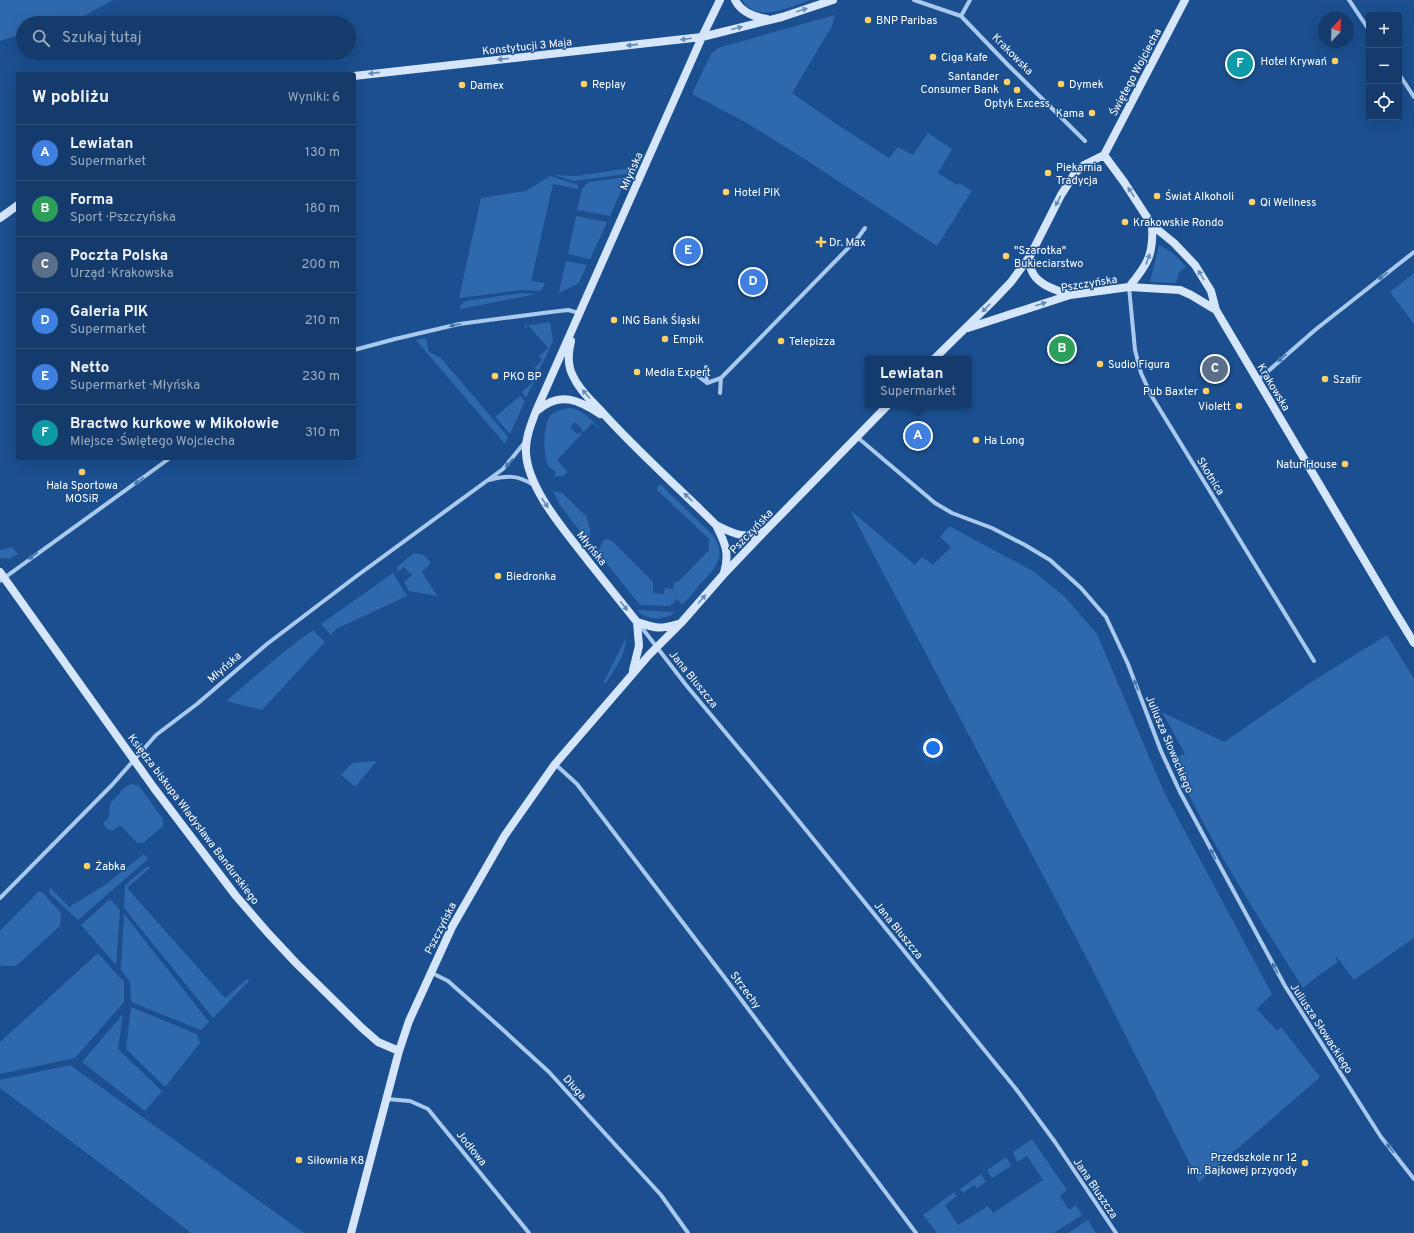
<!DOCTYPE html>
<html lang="pl">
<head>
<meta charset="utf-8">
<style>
	:root { --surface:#143b6b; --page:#1d4271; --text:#f1f3f6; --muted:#9dadc1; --line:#33557e; --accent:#8c9099 }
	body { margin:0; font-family:Overpass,sans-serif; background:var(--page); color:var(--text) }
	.controls { position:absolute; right:12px; top:12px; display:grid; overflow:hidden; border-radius:4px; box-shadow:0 4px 16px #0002 }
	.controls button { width:36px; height:36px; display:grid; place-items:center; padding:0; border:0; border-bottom:1px solid var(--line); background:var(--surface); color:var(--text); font:20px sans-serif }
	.compass { position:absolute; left:1318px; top:12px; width:36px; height:36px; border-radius:50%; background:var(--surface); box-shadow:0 4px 16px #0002; rotate:22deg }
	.you { position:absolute; left:933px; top:748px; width:14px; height:14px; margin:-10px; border:3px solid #fff; border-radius:50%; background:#1a73e8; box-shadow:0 0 0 6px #1a73e833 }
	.badge { display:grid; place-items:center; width:26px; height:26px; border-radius:50%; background:var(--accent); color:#fff; font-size:13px; font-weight:700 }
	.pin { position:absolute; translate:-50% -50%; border:2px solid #fff; box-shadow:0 1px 4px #0006 }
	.popup { position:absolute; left:865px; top:356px; width:106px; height:52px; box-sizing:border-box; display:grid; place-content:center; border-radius:4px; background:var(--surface); filter:drop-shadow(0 1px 3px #0005); font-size:13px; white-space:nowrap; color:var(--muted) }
	.popup b { font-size:15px; color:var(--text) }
	.popup::after { content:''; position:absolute; left:50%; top:100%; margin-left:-8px; border:8px solid transparent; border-top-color:var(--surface) }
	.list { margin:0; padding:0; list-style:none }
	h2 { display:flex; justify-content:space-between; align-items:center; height:52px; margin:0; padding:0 16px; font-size:17px }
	h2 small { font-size:13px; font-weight:400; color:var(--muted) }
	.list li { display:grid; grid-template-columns:26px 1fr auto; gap:12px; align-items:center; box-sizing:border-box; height:56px; padding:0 16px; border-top:1px solid var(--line) }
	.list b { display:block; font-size:15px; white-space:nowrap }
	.list p { margin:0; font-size:13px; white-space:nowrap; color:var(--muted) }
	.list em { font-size:13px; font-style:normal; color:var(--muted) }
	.icon { flex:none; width:22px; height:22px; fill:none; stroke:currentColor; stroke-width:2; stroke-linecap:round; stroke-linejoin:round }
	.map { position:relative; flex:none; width:1414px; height:1233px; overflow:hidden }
	.search { position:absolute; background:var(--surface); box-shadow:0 4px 16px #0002; left:16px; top:16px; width:340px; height:44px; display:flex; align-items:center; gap:10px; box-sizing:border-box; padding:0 14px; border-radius:22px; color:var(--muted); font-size:15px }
	.panel { position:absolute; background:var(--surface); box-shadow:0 4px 16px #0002; left:16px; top:72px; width:340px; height:388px; border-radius:4px }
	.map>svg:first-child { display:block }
	.green { fill:#2e69ad }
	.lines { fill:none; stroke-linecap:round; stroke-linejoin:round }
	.street { stroke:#a9c9ee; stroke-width:4 }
	.secondary { stroke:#d6e6fa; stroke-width:8 }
	.oneway { fill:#668bba }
	.oneway2 { fill:#4674ac }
	.poi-dot { fill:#ffd166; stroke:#1b4f8f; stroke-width:1.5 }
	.labels { text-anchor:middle; stroke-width:3; stroke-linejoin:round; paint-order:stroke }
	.poi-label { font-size:11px; fill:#fff; stroke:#1b4f8f; text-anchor:start }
	.street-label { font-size:11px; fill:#fff; stroke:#1b4f8f }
</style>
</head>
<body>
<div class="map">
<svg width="1414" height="1233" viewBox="0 0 1414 1233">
	<rect width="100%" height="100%" fill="#1b4f8f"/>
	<!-- green -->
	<path class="green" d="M0,0H113L82,17L60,23H23V34L0,41Z
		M742,0H810C790,7 757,24 742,0Z
		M835,15L832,26L792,93L838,125L889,158L898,147L913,155L928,133L952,149L938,173L957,185L959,183L972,191L937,246L800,156L745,122L692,94L711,54L718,48Z
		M630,168L627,174L574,181L554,175L576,176Z
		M550,176L578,185V189L553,184L531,281L545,283L541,291L522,290L459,298L481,198L526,191Z
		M627,177L610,216L577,210L582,189L588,182Z
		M576,216L607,222L590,259L568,254Z
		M1159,245C1170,250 1178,257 1186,267L1179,272L1176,283L1150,282Z
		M566,261L587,265L579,283L559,293Z
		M1414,273V324L1390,292Z
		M521,293L537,294L460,309V306L466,301Z
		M550,322L553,341L526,398L522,392L531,384L537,372L534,368L542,360L539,356L548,348L529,326L526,328L524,326Z
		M426,338L429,352L441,358L508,437L505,444L416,340Z
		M520,396L525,401L510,434L495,417Z
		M571,408C585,411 593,422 602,431L592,423L584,432L581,430L582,429L575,422L570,427L577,434L579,432L582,434L557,460L568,472L563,476L554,477L556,472C553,470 550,468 548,465C543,456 543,424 550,416C555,410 564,409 571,408Z
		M660,484L712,534C728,555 716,568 701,583C695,591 689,598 682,605L677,599L670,606L640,605L598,553L603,540L608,539L612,541L653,582V593L664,594L665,588L673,589L674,582H678L709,550V539L657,490V488Z
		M553,491L562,493L586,516L590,528V536L587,540L560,505Z
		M850,510L915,565L922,557L933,565L951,547L940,537L949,526L1033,571L1065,597L1097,634L1164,792L1272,994L1257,1009L1277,1031L1281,1027L1320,1077L1199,1182L1084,953Z
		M12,547L18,554L9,559L0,558V550Z
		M414,553L424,555L431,563L422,572L437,596L409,591L404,582L412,575L404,567L398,572L397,567Z
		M393,573L407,596L336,629L331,635L321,624Z
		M637,610L675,612C665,621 646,621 637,610Z
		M313,630L325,642L262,710L226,701C255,677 282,652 313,630Z
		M1387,635L1414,679V938L1354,980L1336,956L1335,958L1338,962L1319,975L1303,988C1256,914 1208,839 1172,759L1185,754L1162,712L1224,742L1313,681Z
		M626,638C626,655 615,669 606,683H603Z
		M377,761L355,787L341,775L352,763Z
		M131,784L139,786L163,819V826L143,843H137L120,825L113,831L107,829L103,823L109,817L110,804L124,788Z
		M144,854L148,859L78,920L49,893L50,887L69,907L105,885Z
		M148,866L150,868L127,888L225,998L247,979L249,981L213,1018L124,908L125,885Z
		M39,891L43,893L61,913L60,926L16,966H2L0,964V931Z
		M110,899L120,910L116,965L81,925Z
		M124,914L209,1022L201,1030L131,1002L130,982L121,970Z
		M98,953L124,982V1002L75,1058L0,1074V1042Z
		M131,1007L197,1034L200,1043L165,1087L126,1049Z
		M123,1014L118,1049L162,1091L145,1111L82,1062Z
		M70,1065L304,1233H191L129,1185L0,1088V1080Z
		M1032,1139L1067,1190L1060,1196L1069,1210L1076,1205L1082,1215L1054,1233H937L923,1215L954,1192L957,1196L945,1205L958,1225L988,1206L993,1213L1043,1180L1027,1156L1017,1162L1013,1152Z
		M1006,1157L1011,1166L992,1178L987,1170Z
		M981,1174L986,1182L977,1188L974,1185L963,1193L960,1189Z
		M1088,1220L1096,1233H1068Z"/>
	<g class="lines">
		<!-- street -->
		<path class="street" d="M914,0L961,16L1007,64L1085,141
			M1349,0L1369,30
			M961,16L970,0
			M1399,74L1414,97
			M1129,287L1135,350L1141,373L1151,395L1314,661
			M354,350L395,339L459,324L551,312L568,310L579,313
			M706,367L707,383
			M694,373L707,383L721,378
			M1258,380L1315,330L1414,252
			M720,393L721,378L857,239L865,228
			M857,437L935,503L952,513L992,528L1025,545L1050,560L1081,588L1106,617L1128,664L1161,751L1180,792L1285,986L1381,1137L1414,1179
			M489,480C508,475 517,475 534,485
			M0,581L170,458
			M639,624L686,685L776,793L1016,1089L1055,1142L1116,1233
			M555,764L577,784L728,982L916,1233
			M0,898L112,785L156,735L197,704L267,644L358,575L503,469L525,442
			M430,972L448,981L501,1028L549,1072L661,1195L688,1233
			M387,1099L410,1101L428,1109L529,1233"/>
		<!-- secondary -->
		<path class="secondary" d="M735,0C741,12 754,17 767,19
			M354,76L702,37L782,17L833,0
			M1104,155L1124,182L1152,225L1174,243L1195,265L1211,291L1216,310L1392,607L1414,643
			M1104,155L1185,0
			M0,218L18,205
			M1030,256C1030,260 1029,265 1031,269C1036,285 1056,290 1070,295
			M1129,287C1147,265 1154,255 1152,225
			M968,328L1070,295L1129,287L1180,290L1191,295L1216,310
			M571,341C568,353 567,365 573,376C579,390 592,401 602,412C637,451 678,487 716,525C734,534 743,539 762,532
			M934,359L991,303L1011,282L1030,256L1061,195L1075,173L1084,165L1104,155
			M538,410C560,391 579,400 600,414
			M716,525C725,543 730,553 724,573
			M0,572L154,788L236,896L268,933L296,963L362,1028L378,1042L399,1051
			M678,624C659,630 655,628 637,622C621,602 605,582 589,562C567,533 528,490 526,453C525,439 531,424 536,411L702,37L720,0
			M633,670L639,646L637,622
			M351,1233L399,1051L409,1021L452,927L505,835L555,764L649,655L681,623L723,575L765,531L888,405"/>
	</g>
	<!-- one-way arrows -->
	<defs><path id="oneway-solid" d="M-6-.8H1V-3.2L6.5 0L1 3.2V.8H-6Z"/></defs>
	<g class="oneway">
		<use href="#oneway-solid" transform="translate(802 10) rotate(-18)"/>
		<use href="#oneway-solid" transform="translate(737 28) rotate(-14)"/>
		<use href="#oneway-solid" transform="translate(686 39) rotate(173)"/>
		<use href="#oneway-solid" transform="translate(632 45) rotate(174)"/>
		<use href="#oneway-solid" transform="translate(503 59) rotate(174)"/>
		<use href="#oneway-solid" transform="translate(374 73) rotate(174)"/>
		<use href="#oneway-solid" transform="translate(1131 192) rotate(-123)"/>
		<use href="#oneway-solid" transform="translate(1058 201) rotate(117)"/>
		<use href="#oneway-solid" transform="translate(1148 259) rotate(-70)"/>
		<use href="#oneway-solid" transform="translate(1201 275) rotate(-121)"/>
		<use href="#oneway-solid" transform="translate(1041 304) rotate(-18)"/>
		<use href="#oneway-solid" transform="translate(986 308) rotate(135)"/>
		<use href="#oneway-solid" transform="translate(586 394) rotate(-131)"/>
		<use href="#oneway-solid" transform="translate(688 497) rotate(-136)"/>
		<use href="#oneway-solid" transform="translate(545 503) rotate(57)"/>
		<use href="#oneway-solid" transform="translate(702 599) rotate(-49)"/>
		<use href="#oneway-solid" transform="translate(624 606) rotate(52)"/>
	</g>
	<g class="oneway2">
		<use href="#oneway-solid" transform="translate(1383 276) rotate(143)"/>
		<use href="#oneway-solid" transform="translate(455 325) rotate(168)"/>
		<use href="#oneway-solid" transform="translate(1282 358) rotate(139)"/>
		<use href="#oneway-solid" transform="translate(509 463) rotate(132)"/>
		<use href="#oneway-solid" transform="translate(139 481) rotate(144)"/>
		<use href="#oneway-solid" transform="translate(33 556) rotate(144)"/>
		<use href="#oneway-solid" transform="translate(1136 685) rotate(-111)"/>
		<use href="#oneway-solid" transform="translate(1213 854) rotate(-118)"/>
		<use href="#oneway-solid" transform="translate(1275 968) rotate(-118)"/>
		<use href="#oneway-solid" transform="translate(1390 1148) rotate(-128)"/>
	</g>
	<!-- markers -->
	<g class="poi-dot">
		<circle cx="868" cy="20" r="4"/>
		<circle cx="933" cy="57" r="4"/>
		<circle cx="1335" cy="61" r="4"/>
		<circle cx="1007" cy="82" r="4"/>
		<circle cx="584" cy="84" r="4"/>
		<circle cx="1061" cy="84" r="4"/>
		<circle cx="462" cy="85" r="4"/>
		<circle cx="1017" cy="90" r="4"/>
		<circle cx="1092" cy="113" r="4"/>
		<circle cx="1048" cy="173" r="4"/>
		<circle cx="726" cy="192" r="4"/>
		<circle cx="1157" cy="196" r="4"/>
		<circle cx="1252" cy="202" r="4"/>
		<circle cx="1125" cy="222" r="4"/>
		<path d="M819 236h4v4h4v4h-4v4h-4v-4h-4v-4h4z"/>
		<circle cx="1006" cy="256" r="4"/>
		<circle cx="614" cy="320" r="4"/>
		<circle cx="665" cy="339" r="4"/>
		<circle cx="781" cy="341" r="4"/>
		<circle cx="1100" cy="364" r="4"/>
		<circle cx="637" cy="372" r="4"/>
		<circle cx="495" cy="376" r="4"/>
		<circle cx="1325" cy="379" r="4"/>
		<circle cx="1206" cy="391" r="4"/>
		<circle cx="1239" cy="406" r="4"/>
		<circle cx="976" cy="440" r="4"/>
		<circle cx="1345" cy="464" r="4"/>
		<circle cx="82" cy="472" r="4"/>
		<circle cx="498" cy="576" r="4"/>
		<circle cx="87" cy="866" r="4"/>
		<circle cx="299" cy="1160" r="4"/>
		<circle cx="1305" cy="1163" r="4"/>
	</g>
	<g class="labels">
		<!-- poi labels -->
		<g class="poi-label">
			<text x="876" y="24">BNP Paribas</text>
			<text x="941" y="61">Ciga Kafe</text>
			<text x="1327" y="65" text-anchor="end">Hotel Krywań</text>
			<text x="999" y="80" text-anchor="end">Santander<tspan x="999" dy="13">Consumer Bank</tspan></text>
			<text x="592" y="88">Replay</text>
			<text x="1069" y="88">Dymek</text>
			<text x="470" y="89">Damex</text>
			<text x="1017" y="107" text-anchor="middle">Optyk Excess</text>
			<text x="1084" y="117" text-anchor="end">Kama</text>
			<text x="1056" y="171">Piekarnia<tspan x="1056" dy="13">Tradycja</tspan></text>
			<text x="734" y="196">Hotel PIK</text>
			<text x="1165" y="200">Świat Alkoholi</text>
			<text x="1260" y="206">Qi Wellness</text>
			<text x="1133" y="226">Krakowskie Rondo</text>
			<text x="829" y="246">Dr. Max</text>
			<text x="1014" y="254">"Szarotka"<tspan x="1014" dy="13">Bukieciarstwo</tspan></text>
			<text x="622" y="324">ING Bank Śląski</text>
			<text x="673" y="343">Empik</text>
			<text x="789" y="345">Telepizza</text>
			<text x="1108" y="368">Sudio Figura</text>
			<text x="645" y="376">Media Expert</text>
			<text x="503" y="380">PKO BP</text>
			<text x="1333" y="383">Szafir</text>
			<text x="1198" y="395" text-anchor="end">Pub Baxter</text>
			<text x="1231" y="410" text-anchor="end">Violett</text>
			<text x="984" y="444">Ha Long</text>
			<text x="1337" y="468" text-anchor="end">Natur House</text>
			<text x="82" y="489" text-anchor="middle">Hala Sportowa<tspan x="82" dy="13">MOSiR</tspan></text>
			<text x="506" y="580">Biedronka</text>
			<text x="95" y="870">Żabka</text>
			<text x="1297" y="1161" text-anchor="end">Przedszkole nr 12<tspan x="1297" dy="13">im. Bajkowej przygody</tspan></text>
			<text x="307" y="1164">Siłownia K8</text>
		</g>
		<!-- street labels -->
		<g class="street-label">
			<text transform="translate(527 46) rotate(-6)" y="4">Konstytucji 3 Maja</text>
			<text transform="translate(1013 54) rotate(45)" y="4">Krakowska</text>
			<text transform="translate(1135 72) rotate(-62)" y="4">Świętego Wojciecha</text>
			<text transform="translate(631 171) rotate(-66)" y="4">Młyńska</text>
			<text transform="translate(1089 283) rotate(-9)" y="4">Pszczyńska</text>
			<text transform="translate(1274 387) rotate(59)" y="4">Krakowska</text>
			<text transform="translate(1211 476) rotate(58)" y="4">Skotnica</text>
			<text transform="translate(751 531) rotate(-46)" y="4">Pszczyńska</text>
			<text transform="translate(592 548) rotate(51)" y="4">Młyńska</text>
			<text transform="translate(224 667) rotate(-41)" y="4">Młyńska</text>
			<text transform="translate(694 679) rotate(51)" y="4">Jana Bluszcza</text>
			<text transform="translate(1170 744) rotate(67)" y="4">Juliusza Słowackiego</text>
			<text transform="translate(194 819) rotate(53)" y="4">Księdza biskupa Władysława Bandurskiego</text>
			<text transform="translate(440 928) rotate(-63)" y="4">Pszczyńska</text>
			<text transform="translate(899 930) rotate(51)" y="4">Jana Bluszcza</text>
			<text transform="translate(746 990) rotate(53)" y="4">Strzechy</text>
			<text transform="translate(1322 1028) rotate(57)" y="4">Juliusza Słowackiego</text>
			<text transform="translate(575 1087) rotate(48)" y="4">Długa</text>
			<text transform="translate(472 1148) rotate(51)" y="4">Jodłowa</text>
			<text transform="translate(1096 1188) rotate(56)" y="4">Jana Bluszcza</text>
		</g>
	</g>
</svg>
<div class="controls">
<button>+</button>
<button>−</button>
<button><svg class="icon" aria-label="locate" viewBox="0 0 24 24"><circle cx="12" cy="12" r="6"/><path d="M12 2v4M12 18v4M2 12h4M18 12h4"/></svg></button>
</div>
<svg class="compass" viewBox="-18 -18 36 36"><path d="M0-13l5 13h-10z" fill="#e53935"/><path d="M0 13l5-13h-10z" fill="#9dadc1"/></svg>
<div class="you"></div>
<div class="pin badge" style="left:918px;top:436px;background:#3f7fe0">A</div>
<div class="popup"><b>Lewiatan</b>Supermarket</div>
<div class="pin badge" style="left:1062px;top:349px;background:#2e9e5b">B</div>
<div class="pin badge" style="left:1215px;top:369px;background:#5c6f8a">C</div>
<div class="pin badge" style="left:753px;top:282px;background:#3f7fe0">D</div>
<div class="pin badge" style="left:688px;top:251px;background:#3f7fe0">E</div>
<div class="pin badge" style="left:1240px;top:64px;background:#0f9aa8">F</div>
<div class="search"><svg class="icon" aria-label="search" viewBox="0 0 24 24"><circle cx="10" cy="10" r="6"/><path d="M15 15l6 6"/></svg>Szukaj tutaj</div>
<section class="panel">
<h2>W pobliżu<small>Wyniki: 6</small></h2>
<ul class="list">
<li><span class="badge" style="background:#3f7fe0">A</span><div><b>Lewiatan</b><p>Supermarket</p></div><em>130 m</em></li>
<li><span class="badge" style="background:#2e9e5b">B</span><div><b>Forma</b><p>Sport · Pszczyńska</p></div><em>180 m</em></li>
<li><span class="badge" style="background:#5c6f8a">C</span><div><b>Poczta Polska</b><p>Urząd · Krakowska</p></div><em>200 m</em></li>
<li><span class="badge" style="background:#3f7fe0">D</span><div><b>Galeria PIK</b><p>Supermarket</p></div><em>210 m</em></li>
<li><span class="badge" style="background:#3f7fe0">E</span><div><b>Netto</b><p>Supermarket · Młyńska</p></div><em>230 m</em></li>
<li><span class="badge" style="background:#0f9aa8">F</span><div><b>Bractwo kurkowe w Mikołowie</b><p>Miejsce · Świętego Wojciecha</p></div><em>310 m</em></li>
</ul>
</section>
</div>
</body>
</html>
